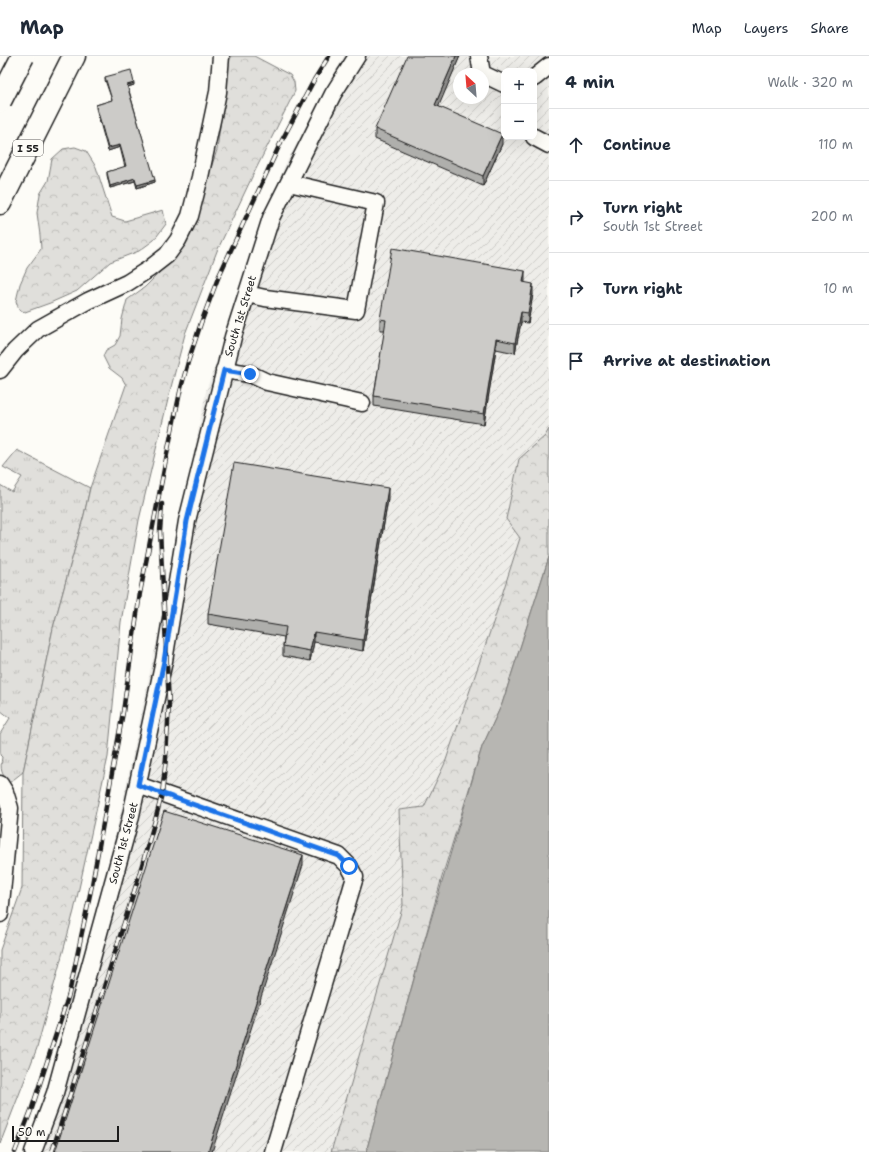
<!DOCTYPE html>
<html lang="en">
<head>
<meta charset="utf-8">
<style>
	:root { --surface:#fff; --page:#f2f2f3; --text:#1f2937; --muted:#747a83; --line:#e0e1e3 }
	body { margin:0; font-family:"Shantell Sans",sans-serif; background:var(--page); color:var(--text) }
	.controls { position:absolute; right:12px; top:12px; display:grid; overflow:hidden; border-radius:8px; box-shadow:0 4px 16px #0002 }
	.controls button { width:36px; height:36px; display:grid; place-items:center; padding:0; border:0; border-bottom:1px solid var(--line); background:var(--surface); color:var(--text); font:20px sans-serif }
	.compass { position:absolute; left:453px; top:12px; width:36px; height:36px; border-radius:50%; background:var(--surface); box-shadow:0 4px 16px #0002; rotate:334deg }
	.scale { position:absolute; left:12px; bottom:10px; width:107px; box-sizing:border-box; padding-left:4px; border:2px solid #1c1c1c; border-top:0; font-size:11px; line-height:14px; white-space:nowrap; color:#1c1c1c; -webkit-text-stroke:3px #fdfcf7; paint-order:stroke }
	.stop { position:absolute; width:12px; height:12px; margin:-9px; border:3px solid #1a73e8; border-radius:50%; background:#fff }
	.stop.end { background:#1a73e8; border-color:#fff; box-shadow:0 1px 4px #0008 }
	.list { margin:0; padding:0; list-style:none }
	h2 { display:flex; justify-content:space-between; align-items:center; height:52px; margin:0; padding:0 16px; font-size:17px }
	h2 small { font-size:13px; font-weight:400; color:var(--muted) }
	.list li { display:grid; grid-template-columns:26px 1fr auto; gap:12px; align-items:center; box-sizing:border-box; height:72px; padding:0 16px; border-top:1px solid var(--line) }
	.list b { display:block; font-size:15px; white-space:nowrap }
	.list p { margin:0; font-size:13px; white-space:nowrap; color:var(--muted) }
	.list em { font-size:13px; font-style:normal; color:var(--muted) }
	.icon { flex:none; width:22px; height:22px; fill:none; stroke:currentColor; stroke-width:2; stroke-linecap:round; stroke-linejoin:round }
	.map { position:relative; flex:none; width:549px; height:1096px; overflow:hidden }
	header { display:flex; align-items:center; gap:24px; box-sizing:border-box; height:56px; padding:0 20px; background:var(--surface); border-bottom:1px solid var(--line) }
	header strong { font-size:19px }
	nav { display:flex; gap:22px; margin-inline-start:auto; font-size:14px }
	main { display:flex }
	aside { flex:1; background:var(--surface) }
	.map>svg:first-child { display:block }
	.industrial { fill:url(#industrial-furrows); fill-rule:evenodd }
	.grass { fill:url(#grass-tufts); stroke:#7e7e7c }
	.forest { fill:url(#forest-crowns); stroke:#7e7e7c }
	.water { fill:#b7b6b2; stroke:#797876 }
	.lines { fill:none; stroke-linecap:round; stroke-linejoin:round }
	.minor-casing { stroke:#1c1c1c; stroke-width:19 }
	.highway-casing { stroke:#1c1c1c; stroke-width:25 }
	.minor { stroke:#fdfcf7; stroke-width:16 }
	.highway { stroke:#fdfcf7; stroke-width:22 }
	.rail-casing { stroke:#1c1c1c; stroke-width:4.5 }
	.rail { stroke:#fdfcf7; stroke-width:3; stroke-dasharray:9; stroke-linecap:butt }
	.highway-bridge-casing { stroke:#1c1c1c; stroke-width:25; stroke-linecap:butt }
	.highway-bridge { stroke:#fdfcf7; stroke-width:22 }
	.wall { fill:#afafac; stroke:#1c1c1c }
	.shaded-wall { fill:#8f8e8c; stroke:#1c1c1c }
	.building { fill:#cccbc8; stroke:#1c1c1c }
	.route { stroke:#1a73e8; stroke-width:5 }
	.labels { text-anchor:middle; stroke-width:3; stroke-linejoin:round; paint-order:stroke }
	.shield { fill:#fdfcf7; stroke:#605f5e; stroke-width:1 }
	.shield-label { font-size:10px; font-weight:bold; fill:#1c1c1c }
	.street-label { font-size:11px; fill:#1c1c1c; stroke:#fdfcf7 }
</style>
</head>
<body>
<header>
<strong>Map</strong>
<nav><a>Map</a><a>Layers</a><a>Share</a></nav>
</header>
<main>
<div class="map">
<svg width="549" height="1096" viewBox="0 0 549 1096">
	<defs>
		<pattern id="industrial-furrows" width="10" height="10" patternUnits="userSpaceOnUse"><rect width="10" height="10" fill="#eeede9"/><path d="M-1 1l2-2M0 10L10 0M9 11l2-2" fill="none" stroke="#cccbc7"/></pattern>
		<pattern id="grass-tufts" width="24" height="20" patternUnits="userSpaceOnUse"><rect width="24" height="20" fill="#e0dfdb"/><path d="M3 7l-1-3M5 7V3M7 7l1-3M15 17l-1-3M17 17v-4M19 17l1-3" fill="none" stroke="#c0bfbb"/></pattern>
		<pattern id="forest-crowns" width="20" height="18" patternUnits="userSpaceOnUse"><rect width="20" height="18" fill="#e0dfdb"/><path d="M2 6a3 3 0 1 1 6 0M12 15a3 3 0 1 1 6 0" fill="none" stroke="#c0bfbb"/></pattern>
	</defs>
	<rect width="100%" height="100%" fill="#fdfcf7"/>
	<filter id="ink" filterUnits="userSpaceOnUse"><feTurbulence type="fractalNoise" baseFrequency=".025" numOctaves="2"/><feDisplacementMap in="SourceGraphic" scale="8" xChannelSelector="R" yChannelSelector="G"/><feConvolveMatrix kernelMatrix="1 2 1 2 8 2 1 2 1" color-interpolation-filters="sRGB"/></filter>
	<g filter="url(#ink)">
		<!-- industrial -->
		<path class="industrial" d="M344,0H549V373L545,380L519,403L506,463L520,482L494,564L445,707L424,751L399,754L404,849L331,1096H25L71,967L121,754L168,531L206,335L284,111ZM504,15H534V81H504ZM459,18H483V42H459Z"/>
		<!-- grass -->
		<path class="grass" d="M17,394L90,432L84,459L53,572L23,716L9,727C1,717 0,714 2,701L0,699V678L10,662L0,654V429L12,436L22,421L3,411Z"/>
		<!-- forest -->
		<path class="forest" d="M232,0H254L290,19L294,26L295,35L252,121L217,195L185,278L170,335L139,464L121,566L108,701L74,855L37,992L0,1088V894L22,832L23,716L53,572L84,459L90,432L126,329L122,322L109,312L103,300L106,294L115,289L120,280L122,263L127,244L145,231L162,214L188,181L217,94L228,6Z
			M75,91L86,95L96,111L112,161L125,165L163,154L166,168L154,184L139,195L110,206L77,235L50,247L25,256L19,254L16,245L20,228L27,212L41,193L40,179L37,157L40,138L48,125L52,103L63,93Z
			M549,373V501L502,648L482,691L442,821L366,1096H331L403,849L399,754L424,751L445,707L494,564L520,482L506,463L519,403L545,380Z"/>
		<!-- water -->
		<path class="water" d="M549,501V1096H366L422,894L482,691L502,648Z"/>
		<g class="lines">
			<!-- minor casing -->
			<g class="minor-casing">
				<path id="minor" d="M479,0L482,18
					M483,18L504,28
					M534,22L549,10
					M534,81L549,89
					M247,238L265,242L356,254L376,147L289,127
					M0,314L15,295L38,273L88,245L127,227L149,213L167,199L178,184L190,160L200,121L218,36L221,0
					M224,314L250,318L267,326L362,347
					M0,728L5,736L10,752L0,858
					M138,729L339,800L349,810L355,821L273,1096
					M33,1096L55,1037L130,764L164,605L187,465L233,281L271,162L333,38L357,0"/>
			</g>
			<!-- highway casing -->
			<g class="highway-casing">
				<path id="highway" d="M0,5L2,6
					M0,147L74,0"/>
			</g>
			<!-- minor -->
			<use href="#minor" class="minor"/>
			<!-- highway -->
			<use href="#highway" class="highway"/>
			<!-- rail casing -->
			<g class="rail-casing">
				<path id="rail" d="M15,1096L32,1052L69,938L92,829L123,656L140,537L166,403L180,336L188,306L201,267L218,222L281,86L314,24L329,0
					M52,1096L137,826L156,761L162,738L166,702L169,648L160,475L162,448"/>
			</g>
			<!-- rail -->
			<use href="#rail" class="rail"/>
			<!-- highway-bridge casing -->
			<g class="highway-bridge-casing">
				<path id="highway-bridge" d="M0,45L23,0"/>
			</g>
			<!-- highway-bridge -->
			<use href="#highway-bridge" class="highway-bridge"/>
		</g>
		<!-- wall -->
		<path class="wall" d="M460,0L438,50L502,88L483,130L375,83V73Z
			M105,21L134,29L128,31L155,126L137,132L135,125L110,132L107,119V116L125,111L120,91L108,95L96,52V49L112,44L105,24Z
			M525,226L533,238L528,267L521,266L515,297L496,293L484,368L374,350V340L385,274H380V263Z
			M388,443L363,595L314,586L310,605L283,600V590L284,581L208,568V558Z"/>
		<!-- shaded-wall -->
		<path class="shaded-wall" d="M456,0H460L435,59V49Z
			M134,27V29L127,31V29Z
			M502,78V88L483,130V120Z
			M120,89V91L108,95V92Z
			M135,122V125L110,132V130Z
			M155,124V126L137,132V129Z
			M525,215V225L523,236V226Z
			M533,228V238L528,267V257Z
			M521,256V266L515,297V287Z
			M496,283V293L484,368V358Z
			M388,432V443L363,595V584Z
			M314,576V586L310,605V595Z
			M303,799V809L212,1096H208Z"/>
		<!-- building -->
		<path class="building" d="M407,0H456L435,49L502,78L483,120L375,73Z
			M131,14L134,27L127,29L155,124L137,129L135,122L110,130L107,116L126,110L120,89L108,92L96,49L112,44L105,21Z
			M392,192L525,215L523,226L533,228L528,257L521,256L515,287L496,283L484,358L374,340L386,264L380,263Z
			M234,407L388,432L363,584L314,576L310,595L283,590L286,571L208,558Z
			M164,755L303,799L208,1096H55Z"/>
	</g>
	<g class="lines" filter="url(#ink)">
		<!-- route -->
		<path class="route" d="M250,318L224,314L187,465L164,605L138,729L339,800L349,810"/>
	</g>
	<g class="labels">
		<!-- shield labels -->
		<rect class="shield" x="13" y="84" width="30" height="16" rx="3"/>
		<g class="shield-label">
			<text x="28" y="96">I 55</text>
		</g>
		<!-- street labels -->
		<g class="street-label">
			<text transform="translate(240 260) rotate(-73)" y="4">South 1st Street</text>
			<text transform="translate(123 787) rotate(-75)" y="4">South 1st Street</text>
		</g>
	</g>
</svg>
<div class="controls">
<button>+</button>
<button>−</button>
</div>
<svg class="compass" viewBox="-18 -18 36 36"><path d="M0-13l5 13h-10z" fill="#e53935"/><path d="M0 13l5-13h-10z" fill="#747a83"/></svg>
<div class="scale">50 m</div>
<div class="stop" style="left:349px;top:810px"></div>
<div class="stop end" style="left:250px;top:318px"></div>
</div>
<aside>
<h2>4 min<small>Walk · 320 m</small></h2>
<ul class="list">
<li><svg class="icon" aria-label="ahead" viewBox="0 0 24 24"><path d="M12 20V5M6 11l6-6 6 6"/></svg><div><b>Continue</b></div><em>110 m</em></li>
<li><svg class="icon" aria-label="right" viewBox="0 0 24 24"><path d="M7 20v-9h11M14 6l5 5-5 5"/></svg><div><b>Turn right</b><p>South 1st Street</p></div><em>200 m</em></li>
<li><svg class="icon" aria-label="right" viewBox="0 0 24 24"><path d="M7 20v-9h11M14 6l5 5-5 5"/></svg><div><b>Turn right</b></div><em>10 m</em></li>
<li><svg class="icon" aria-label="arrive" viewBox="0 0 24 24"><path d="M6 21V4h12l-3 4 3 4H6"/></svg><div><b>Arrive at destination</b></div></li>
</ul>
</aside>
</main>
</body>
</html>
